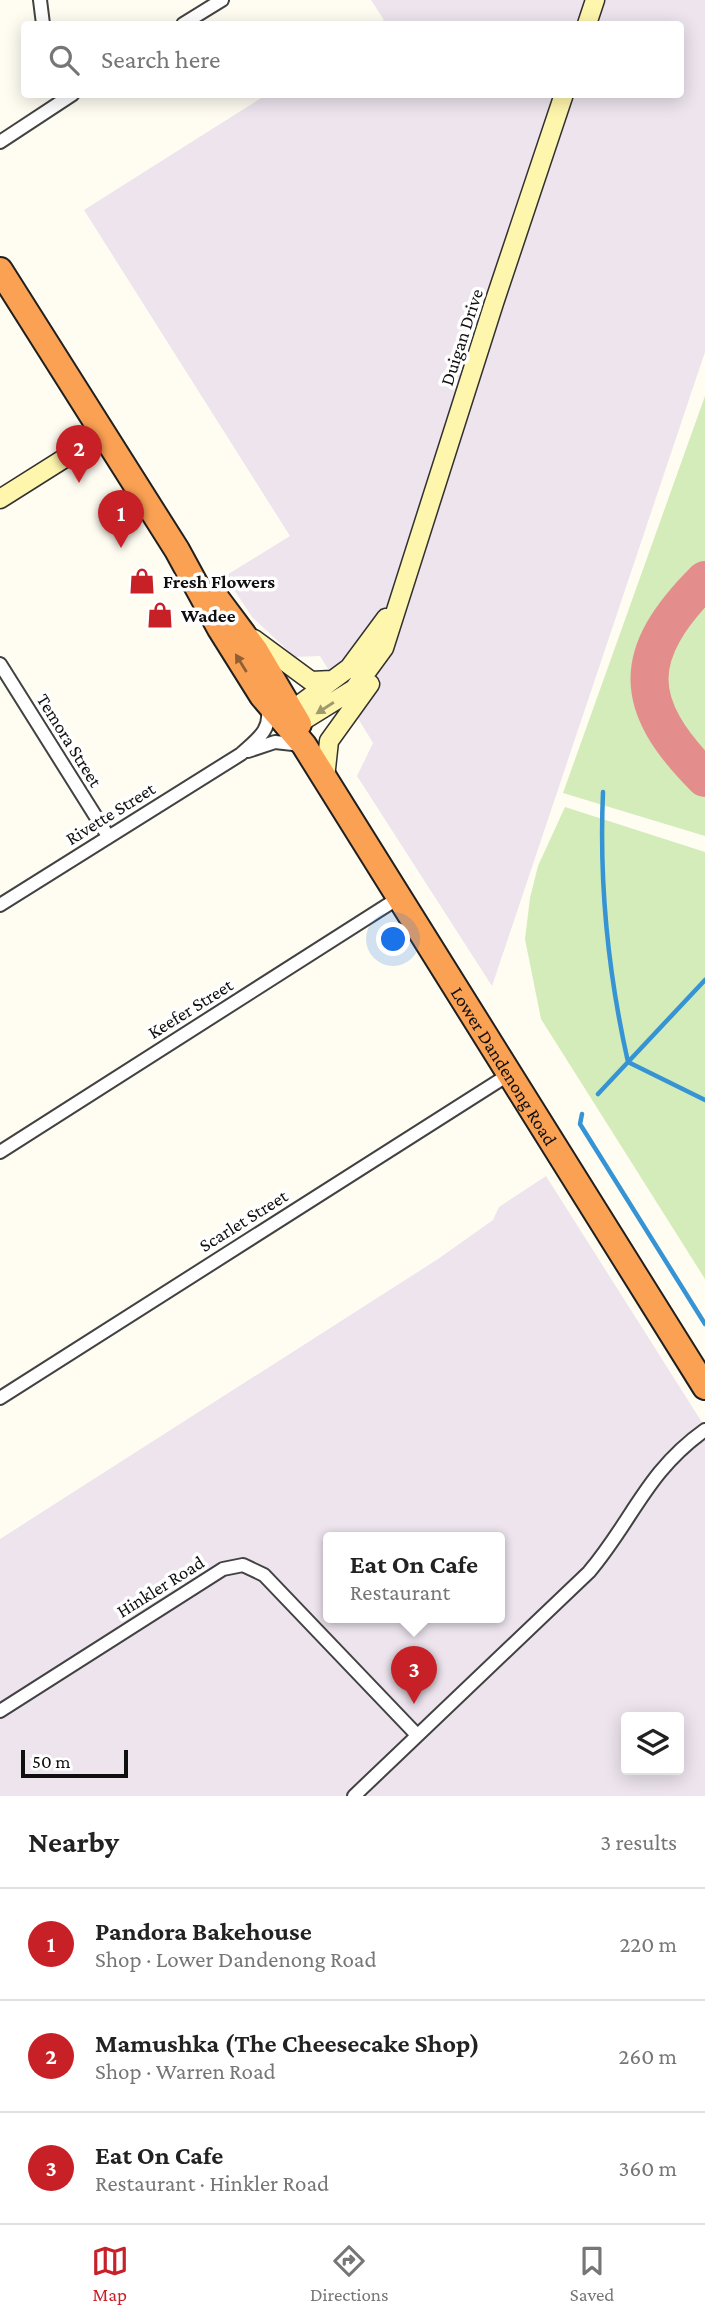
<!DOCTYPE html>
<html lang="en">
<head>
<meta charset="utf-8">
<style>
	:root { --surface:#fff; --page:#f2f2f2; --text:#222; --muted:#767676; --line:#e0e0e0; --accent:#c72026 }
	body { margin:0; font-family:"Crimson Pro",serif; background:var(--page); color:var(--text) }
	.controls { position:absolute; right:21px; bottom:21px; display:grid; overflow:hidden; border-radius:7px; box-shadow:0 4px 18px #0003 }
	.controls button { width:63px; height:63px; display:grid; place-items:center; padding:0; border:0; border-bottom:2px solid var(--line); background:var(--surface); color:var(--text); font:35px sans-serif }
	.scale { position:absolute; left:21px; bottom:18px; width:107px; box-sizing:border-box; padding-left:7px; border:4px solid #0f0f0f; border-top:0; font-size:19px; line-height:24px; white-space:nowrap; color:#0f0f0f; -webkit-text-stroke:5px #fff; paint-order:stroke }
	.you { position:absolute; left:394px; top:940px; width:24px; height:24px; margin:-18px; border:5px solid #fff; border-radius:50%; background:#1a73e8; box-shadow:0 0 0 10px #1a73e833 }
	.badge { display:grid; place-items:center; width:46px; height:46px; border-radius:50%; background:var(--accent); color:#fff; font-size:23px; font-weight:700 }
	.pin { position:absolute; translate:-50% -58px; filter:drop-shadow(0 2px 4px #0008) }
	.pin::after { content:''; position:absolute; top:37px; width:24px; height:21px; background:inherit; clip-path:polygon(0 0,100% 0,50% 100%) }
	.popup { position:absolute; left:323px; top:1532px; width:182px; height:91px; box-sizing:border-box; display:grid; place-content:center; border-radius:7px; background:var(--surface); filter:drop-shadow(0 2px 5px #0005); font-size:23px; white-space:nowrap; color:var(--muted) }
	.popup b { font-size:26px; color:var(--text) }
	.popup::after { content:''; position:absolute; left:50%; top:100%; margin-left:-14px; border:14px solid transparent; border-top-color:var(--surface) }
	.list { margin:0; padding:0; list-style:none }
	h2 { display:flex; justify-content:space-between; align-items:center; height:91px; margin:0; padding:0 28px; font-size:30px }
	h2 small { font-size:23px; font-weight:400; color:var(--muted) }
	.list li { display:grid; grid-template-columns:46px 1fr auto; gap:21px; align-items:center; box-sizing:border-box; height:112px; padding:0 28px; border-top:2px solid var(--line) }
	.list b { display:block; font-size:26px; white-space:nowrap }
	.list p { margin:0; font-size:23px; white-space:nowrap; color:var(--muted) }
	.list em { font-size:23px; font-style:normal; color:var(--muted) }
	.icon { flex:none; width:38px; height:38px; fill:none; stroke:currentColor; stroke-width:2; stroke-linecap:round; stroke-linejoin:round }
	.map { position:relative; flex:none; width:705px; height:1796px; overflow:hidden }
	.search { position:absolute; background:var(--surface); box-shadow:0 4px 18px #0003; left:21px; right:21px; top:21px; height:77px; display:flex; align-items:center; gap:18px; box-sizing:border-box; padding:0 24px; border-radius:7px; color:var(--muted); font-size:26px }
	.sheet { height:427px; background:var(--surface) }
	nav { display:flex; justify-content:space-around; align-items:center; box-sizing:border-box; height:98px; border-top:2px solid var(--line); background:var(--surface); font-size:19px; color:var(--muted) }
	nav a { display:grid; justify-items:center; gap:4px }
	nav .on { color:var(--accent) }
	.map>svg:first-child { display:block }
	.industrial { fill:#ede4ee; fill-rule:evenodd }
	.green { fill:#d3ecb9 }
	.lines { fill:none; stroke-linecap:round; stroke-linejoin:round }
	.stream { stroke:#3794d4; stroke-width:4.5 }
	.taxiway { stroke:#e38e8c; stroke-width:38 }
	.street-casing { stroke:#424242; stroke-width:16 }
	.secondary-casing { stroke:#313131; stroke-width:21 }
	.highway-casing { stroke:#202020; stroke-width:28 }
	.street { stroke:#fff; stroke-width:12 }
	.secondary { stroke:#fff6ad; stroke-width:18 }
	.highway { stroke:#fba154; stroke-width:24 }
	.oneway { fill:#915f35 }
	.oneway2 { fill:#9f9a6e }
	.labels { text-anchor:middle; stroke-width:7; stroke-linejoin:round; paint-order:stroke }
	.street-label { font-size:19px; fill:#0f0f0f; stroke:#fff }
	.poi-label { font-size:19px; font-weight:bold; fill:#0f0f0f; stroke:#fff; text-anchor:start }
</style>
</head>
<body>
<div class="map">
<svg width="705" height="1796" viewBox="0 0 705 1796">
	<rect width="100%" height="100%" fill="#fffdf2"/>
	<!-- industrial -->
	<path class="industrial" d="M371,0H705V352L492,986L357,776L373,743L320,656L295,657L252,617L225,576L290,536L84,210L266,95L680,94V24H377L384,20Z
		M546,1176L705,1427V1796H0V1539L438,1259L493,1220L499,1207ZM328,1538H500V1618H328ZM626,1717H679V1770H626Z"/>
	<!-- green -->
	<path class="green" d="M705,396V564C657,612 612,670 656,739C669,760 688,778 705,796V836L563,793Z
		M705,596V761C651,706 650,651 705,596Z
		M565,807L705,852V1279L541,1019L525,939L530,898L538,866Z"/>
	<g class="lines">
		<!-- stream -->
		<path class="stream" d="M603,792C599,884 608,973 628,1062L705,1100
			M598,1094L705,980
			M582,1114L580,1124L705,1324"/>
		<!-- taxiway -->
		<path class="taxiway" d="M705,580C631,654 631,704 705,778"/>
		<!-- street casing -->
		<g class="street-casing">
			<path id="street" d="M40,0L43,24
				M183,24L222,0
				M0,142L73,94
				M0,664L108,836
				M248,751L275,742L302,745
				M0,905L241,754C256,740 273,730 267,707
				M0,1152L400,897
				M0,1398L508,1075
				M0,1711L223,1569L243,1565L264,1575L417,1735
				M354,1796L589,1572C633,1520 646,1472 705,1430"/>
		</g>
		<!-- secondary casing -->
		<g class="secondary-casing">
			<path id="secondary" d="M587,24L595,0
				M0,499L103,434
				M254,639L311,681L332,680
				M284,716L349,668L386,618
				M288,730L354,689L384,648L494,303L564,94
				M325,778L329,741L370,684"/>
		</g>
		<!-- highway casing -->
		<g class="highway-casing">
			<g id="highway">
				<path id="s1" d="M0,270L177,550L220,629L262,696L304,745L705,1387"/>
				<path d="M215,596L256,651L299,724"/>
			</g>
		</g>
		<!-- street -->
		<use href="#street" class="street"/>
		<!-- secondary -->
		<use href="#secondary" class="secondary"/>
		<!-- highway -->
		<use href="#highway" class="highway"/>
	</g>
	<!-- one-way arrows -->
	<defs><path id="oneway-solid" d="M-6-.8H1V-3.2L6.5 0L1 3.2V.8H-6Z" transform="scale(1.75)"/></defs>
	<use class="oneway" href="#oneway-solid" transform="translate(241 663) rotate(-122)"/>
	<use class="oneway2" href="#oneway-solid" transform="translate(325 708) rotate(147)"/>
	<!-- icons -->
	<defs>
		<g id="shop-bare" transform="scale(2.1)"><path d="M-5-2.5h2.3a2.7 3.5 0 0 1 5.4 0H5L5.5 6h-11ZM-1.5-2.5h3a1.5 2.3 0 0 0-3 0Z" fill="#c72026" stroke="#fff" stroke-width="2.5" paint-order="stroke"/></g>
	</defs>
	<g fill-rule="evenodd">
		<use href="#shop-bare" x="142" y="581"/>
		<use href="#shop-bare" x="160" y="615"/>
	</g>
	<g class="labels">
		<!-- street labels -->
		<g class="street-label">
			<text transform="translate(461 337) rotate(-72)" y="7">Duigan Drive</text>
			<text transform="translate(70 740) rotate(58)" y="7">Temora Street</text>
			<text transform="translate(110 813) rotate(-32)" y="7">Rivette Street</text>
			<text transform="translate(190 1008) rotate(-32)" y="7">Keefer Street</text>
			<text dy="7" stroke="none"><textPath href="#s1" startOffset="943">Lower Dandenong Road</textPath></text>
			<text transform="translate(243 1220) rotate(-32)" y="7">Scarlet Street</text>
			<text transform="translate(160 1586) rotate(-32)" y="7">Hinkler Road</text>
		</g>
		<!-- poi labels -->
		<g class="poi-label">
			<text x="163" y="588">Fresh Flowers</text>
			<text x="181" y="622">Wadee</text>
		</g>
	</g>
</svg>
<div class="controls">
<button><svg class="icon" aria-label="layers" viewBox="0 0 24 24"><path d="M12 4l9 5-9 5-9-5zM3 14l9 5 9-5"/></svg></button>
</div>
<div class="scale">50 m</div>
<div class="you"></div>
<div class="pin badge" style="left:121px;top:548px">1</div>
<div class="pin badge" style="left:79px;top:483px">2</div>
<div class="pin badge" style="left:414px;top:1704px">3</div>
<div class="popup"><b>Eat On Cafe</b>Restaurant</div>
<div class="search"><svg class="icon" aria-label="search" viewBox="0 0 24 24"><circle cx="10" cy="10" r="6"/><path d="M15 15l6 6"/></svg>Search here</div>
</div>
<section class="sheet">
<h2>Nearby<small>3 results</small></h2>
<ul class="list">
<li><span class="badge">1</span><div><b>Pandora Bakehouse</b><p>Shop · Lower Dandenong Road</p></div><em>220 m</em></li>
<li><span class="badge">2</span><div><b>Mamushka (The Cheesecake Shop)</b><p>Shop · Warren Road</p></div><em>260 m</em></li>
<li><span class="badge">3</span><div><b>Eat On Cafe</b><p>Restaurant · Hinkler Road</p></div><em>360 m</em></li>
</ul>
</section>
<nav>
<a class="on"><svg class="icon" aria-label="map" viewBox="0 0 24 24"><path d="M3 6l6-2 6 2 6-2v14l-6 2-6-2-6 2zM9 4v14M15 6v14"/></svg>Map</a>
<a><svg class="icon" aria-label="directions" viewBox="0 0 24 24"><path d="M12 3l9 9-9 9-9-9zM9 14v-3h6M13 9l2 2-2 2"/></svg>Directions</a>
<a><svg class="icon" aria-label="saved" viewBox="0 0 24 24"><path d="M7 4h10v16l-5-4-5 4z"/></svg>Saved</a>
</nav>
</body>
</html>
